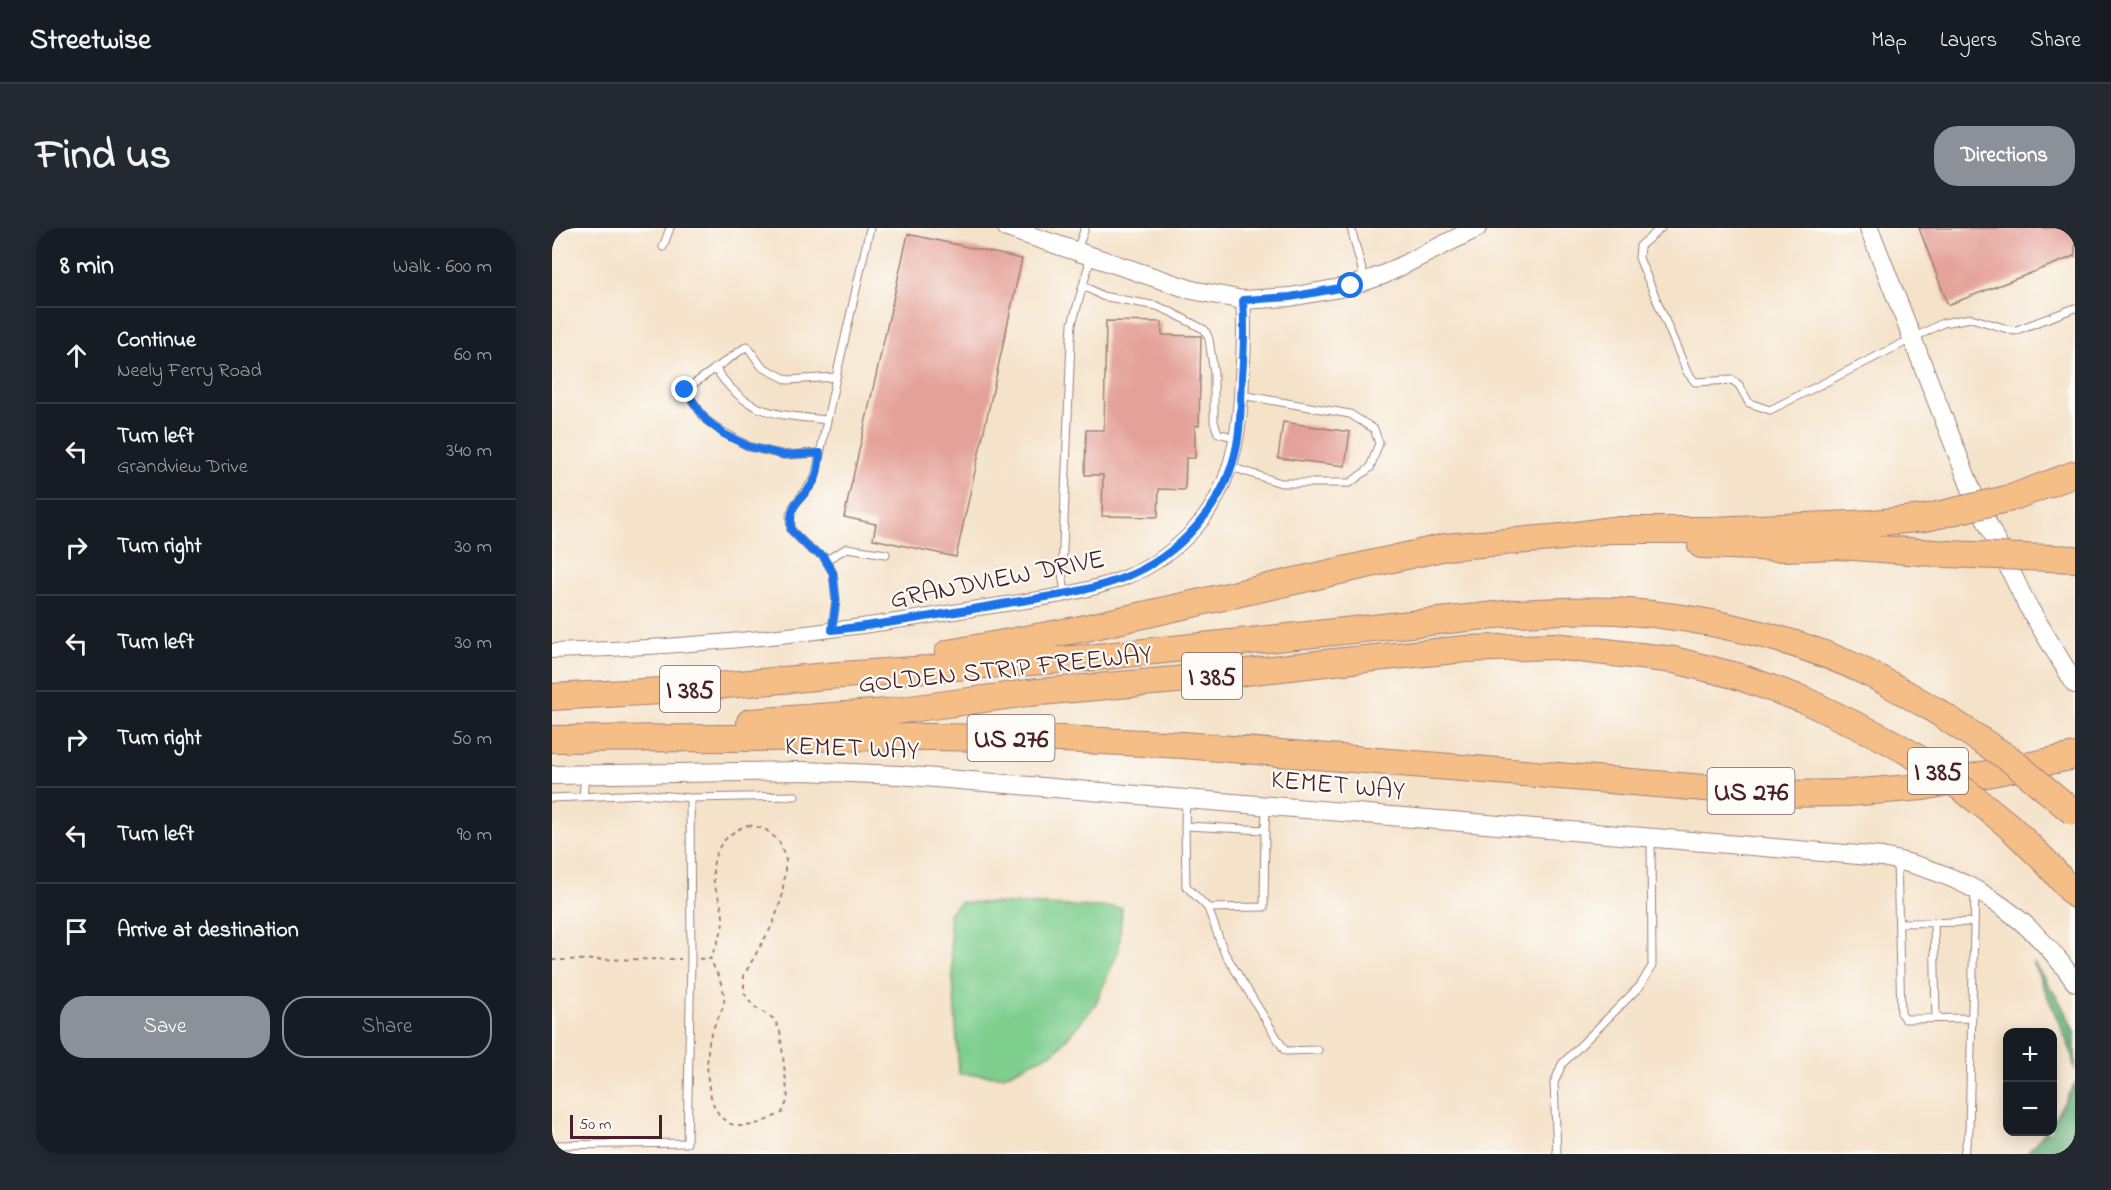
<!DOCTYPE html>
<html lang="en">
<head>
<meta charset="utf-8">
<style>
	:root { --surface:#171b24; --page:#242831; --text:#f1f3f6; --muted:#9ea1a6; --line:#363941; --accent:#8c9099 }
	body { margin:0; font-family:"Indie Flower",sans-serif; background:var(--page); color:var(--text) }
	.controls { position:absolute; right:18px; bottom:18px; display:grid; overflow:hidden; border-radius:12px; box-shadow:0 3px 15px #0003 }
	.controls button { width:54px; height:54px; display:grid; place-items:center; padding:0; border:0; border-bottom:2px solid var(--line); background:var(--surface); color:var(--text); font:30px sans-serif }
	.scale { position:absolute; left:18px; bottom:15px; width:92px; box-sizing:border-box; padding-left:6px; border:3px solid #4a1f2b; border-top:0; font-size:16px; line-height:21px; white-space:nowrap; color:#4a1f2b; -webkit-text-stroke:4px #fdfcf7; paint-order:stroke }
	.stop { position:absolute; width:18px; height:18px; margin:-14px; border:4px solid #1a73e8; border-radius:50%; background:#fff }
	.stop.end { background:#1a73e8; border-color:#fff; box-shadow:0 2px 6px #0008 }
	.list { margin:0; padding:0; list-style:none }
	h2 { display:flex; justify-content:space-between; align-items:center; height:78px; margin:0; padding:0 24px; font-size:26px }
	h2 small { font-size:20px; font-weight:400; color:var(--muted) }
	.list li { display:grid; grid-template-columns:39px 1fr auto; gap:18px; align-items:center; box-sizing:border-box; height:96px; padding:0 24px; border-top:2px solid var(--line) }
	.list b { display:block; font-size:22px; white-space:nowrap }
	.list p { margin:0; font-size:20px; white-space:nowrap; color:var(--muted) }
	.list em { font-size:20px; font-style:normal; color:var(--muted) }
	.actions { display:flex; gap:12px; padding:18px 24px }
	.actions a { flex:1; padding:14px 0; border:2px solid var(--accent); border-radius:24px; text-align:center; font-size:21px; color:var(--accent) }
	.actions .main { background:var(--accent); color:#fff }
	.icon { flex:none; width:33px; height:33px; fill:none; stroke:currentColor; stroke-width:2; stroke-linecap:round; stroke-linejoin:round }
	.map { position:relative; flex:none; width:1523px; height:926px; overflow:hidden; border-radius:24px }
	header { display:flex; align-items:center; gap:36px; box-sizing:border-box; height:84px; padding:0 30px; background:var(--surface); border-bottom:2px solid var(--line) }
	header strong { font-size:28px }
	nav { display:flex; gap:33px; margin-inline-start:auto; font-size:21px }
	.intro { display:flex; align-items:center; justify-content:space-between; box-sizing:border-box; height:144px; padding:0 36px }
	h1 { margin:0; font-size:42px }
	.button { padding:15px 27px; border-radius:24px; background:var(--accent); color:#fff; font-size:21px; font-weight:700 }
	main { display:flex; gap:36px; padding:0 36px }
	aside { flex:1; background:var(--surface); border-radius:24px; box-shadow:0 3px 15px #0003 }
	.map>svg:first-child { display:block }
	.green { fill:#7ece8e; stroke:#64765c; stroke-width:1.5 }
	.forest { fill:#66b179; stroke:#586852; stroke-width:1.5 }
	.building { fill:#e4a199 }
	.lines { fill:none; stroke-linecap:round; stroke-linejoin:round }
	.service-casing { stroke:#9f807a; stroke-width:9 }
	.minor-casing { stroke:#9f807a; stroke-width:16 }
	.tertiary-casing { stroke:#9f807a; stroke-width:20 }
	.motorway-casing { stroke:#9f807a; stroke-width:28 }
	.path { stroke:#9f807a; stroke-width:2; stroke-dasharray:4.5 4.5; stroke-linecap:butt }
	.service { stroke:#fff; stroke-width:7 }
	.minor { stroke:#fff; stroke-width:14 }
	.tertiary { stroke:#fff; stroke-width:18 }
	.motorway { stroke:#f6be87; stroke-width:26 }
	.motorway-bridge-casing { stroke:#9f807a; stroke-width:28; stroke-linecap:butt }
	.motorway-bridge { stroke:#f6be87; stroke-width:26 }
	.route { stroke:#1a73e8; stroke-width:8 }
	.labels { text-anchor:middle; stroke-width:4.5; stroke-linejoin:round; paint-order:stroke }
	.shield { fill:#fdfcf7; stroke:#806168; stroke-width:1.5 }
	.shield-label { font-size:26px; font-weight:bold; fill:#4a1f2b }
	.street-label { font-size:27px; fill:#4a1f2b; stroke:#fdfcf7 }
</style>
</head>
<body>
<header>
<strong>Streetwise</strong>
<nav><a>Map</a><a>Layers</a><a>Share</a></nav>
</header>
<div class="intro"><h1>Find us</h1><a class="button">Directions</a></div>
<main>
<aside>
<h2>8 min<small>Walk · 600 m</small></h2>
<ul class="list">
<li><svg class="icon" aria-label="ahead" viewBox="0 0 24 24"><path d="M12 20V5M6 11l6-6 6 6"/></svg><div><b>Continue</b><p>Neely Ferry Road</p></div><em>60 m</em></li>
<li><svg class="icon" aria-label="left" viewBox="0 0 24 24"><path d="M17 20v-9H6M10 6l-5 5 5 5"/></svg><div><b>Turn left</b><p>Grandview Drive</p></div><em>340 m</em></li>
<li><svg class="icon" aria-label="right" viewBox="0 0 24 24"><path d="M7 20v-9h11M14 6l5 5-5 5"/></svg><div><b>Turn right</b></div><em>30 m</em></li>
<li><svg class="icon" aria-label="left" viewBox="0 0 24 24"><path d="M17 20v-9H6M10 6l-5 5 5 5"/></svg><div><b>Turn left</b></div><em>30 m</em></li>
<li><svg class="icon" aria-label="right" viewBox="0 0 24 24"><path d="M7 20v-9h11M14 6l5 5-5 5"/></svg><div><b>Turn right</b></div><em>50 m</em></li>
<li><svg class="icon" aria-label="left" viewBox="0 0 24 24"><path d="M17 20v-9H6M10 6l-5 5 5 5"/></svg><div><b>Turn left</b></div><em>90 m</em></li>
<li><svg class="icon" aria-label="arrive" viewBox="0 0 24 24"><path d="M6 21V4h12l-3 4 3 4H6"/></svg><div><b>Arrive at destination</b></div></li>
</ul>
<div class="actions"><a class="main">Save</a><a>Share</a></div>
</aside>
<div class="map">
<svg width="1523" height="926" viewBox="0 0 1523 926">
	<rect width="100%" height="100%" fill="#fdfcf7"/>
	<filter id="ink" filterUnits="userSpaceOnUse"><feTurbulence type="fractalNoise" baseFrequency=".0167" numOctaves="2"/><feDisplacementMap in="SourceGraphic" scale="12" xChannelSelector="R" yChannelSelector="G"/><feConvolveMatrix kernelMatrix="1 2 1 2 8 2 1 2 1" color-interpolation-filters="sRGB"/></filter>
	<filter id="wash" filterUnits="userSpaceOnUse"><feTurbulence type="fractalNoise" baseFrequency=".008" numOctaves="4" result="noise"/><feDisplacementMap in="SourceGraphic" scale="24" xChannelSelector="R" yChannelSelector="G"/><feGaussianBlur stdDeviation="1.35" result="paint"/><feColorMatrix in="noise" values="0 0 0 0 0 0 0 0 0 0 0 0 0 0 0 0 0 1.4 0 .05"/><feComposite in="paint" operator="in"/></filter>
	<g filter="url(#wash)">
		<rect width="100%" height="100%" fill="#f4e2c9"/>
		<!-- green -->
		<path class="green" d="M408,674L570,680L567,721L543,777L504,823L451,848L407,846L397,685Z"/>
		<!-- forest -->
		<path class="forest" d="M1481,734L1508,774L1523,805V842L1519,823Z
			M1523,855V916L1515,926H1474L1493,904H1500L1501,893Z"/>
		<g id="blocks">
			<!-- building -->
			<path class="building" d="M1367,0H1523V28L1396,77Z
				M356,6L470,31L404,329L321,311L324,296L292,289Z
				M554,93L610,94V107L649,108L647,198L643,197V230H634L633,262L607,261L606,289L550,288L551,247H533L534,202H552Z
				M731,194L798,204L793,238L726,230Z"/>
		</g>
	</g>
	<g filter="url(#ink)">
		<use href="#blocks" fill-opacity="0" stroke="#9f807a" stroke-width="1.5"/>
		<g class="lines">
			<!-- service casing -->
			<g class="service-casing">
				<path id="service" d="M799,0L813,53
					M1109,0L1088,18L1087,30L1135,144L1143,154L1180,152L1187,157L1197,175L1218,182L1391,95L1419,90L1462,103L1523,80
					M111,19L118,0
					M525,22L533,0
					M531,57L550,68L605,78L619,84L653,102L657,111L662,146V194L666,205L684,210
					M163,140C195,188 223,186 275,192
					M268,225L232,227L198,219L173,205L154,192L133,162L195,118L210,139L236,152L284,149
					M679,239L729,255H798L818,240L827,215L822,201L798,186L689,167
					M274,332L295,320L334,326
					M513,365L510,345L519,111L520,96L539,29
					M280,402L284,372L281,345L271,328L259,322L239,302L238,287L241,279L263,250L285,145L318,0
					M31,569L33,548
					M0,570L95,566L138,570L139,731L135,915L0,917
					M138,570L243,568
					M634,571L633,598L713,602L714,580
					M633,598L634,658L656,680L672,724L733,823L766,822
					M1345,633L1349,786L1353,791L1418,790
					M656,680L712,679L713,602
					M1382,694L1384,790
					M1347,695L1421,694
					M1005,926L1002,855L1010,836L1088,758L1100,738L1099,611
					M1412,926L1417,902L1423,662"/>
			</g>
			<!-- minor casing -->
			<g class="minor-casing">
				<path id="minor" d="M0,423C141,420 281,405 420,381C470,373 524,368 572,350C603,338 630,317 651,291C683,248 688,200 690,149C692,123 693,98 691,72"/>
			</g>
			<!-- tertiary casing -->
			<g class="tertiary-casing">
				<path id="tertiary" d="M455,0L640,62L691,72L738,69L799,58L831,47L925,0
					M1317,0L1420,263L1474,375L1523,456
					M0,547L251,543L347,547L1330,629C1413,645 1475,684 1523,754"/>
			</g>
			<!-- motorway casing -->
			<g class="motorway-casing">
				<path id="motorway" d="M1459,270L1523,246
					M1149,317L1232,320L1289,318L1396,326
					M1498,330L1523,331
					M396,425L529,401L894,319L1010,309L1058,302H1160L1321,295L1373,290
					M0,469L109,463L275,448L535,430L963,385C997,384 1030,381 1064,383C1148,388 1244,409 1320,447C1342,458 1363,471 1384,483
					M198,494L336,484L476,465L624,452L782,434L914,421L1002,418L1122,432L1185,448L1252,472L1308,499
					M0,511L380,509L509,511L631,517L1225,566L1296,565L1371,559L1523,528
					M1457,598L1495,635L1523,667"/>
			</g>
			<!-- path -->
			<path class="path" d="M196,597L213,601L227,613L234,632L230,669L221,696L192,747V765L201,778L222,791L228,803L236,871L230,885C215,892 199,901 182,897C152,889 153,832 158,809C161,797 170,786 172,774C174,760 163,743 158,730C164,718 171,705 171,691C171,679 166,669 163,659C156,630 168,607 196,597Z
				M147,731L158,730
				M0,732L129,731"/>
			<!-- service -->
			<use href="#service" class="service"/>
			<!-- minor -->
			<use href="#minor" class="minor"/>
			<!-- tertiary -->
			<use href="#tertiary" class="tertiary"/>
			<!-- motorway -->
			<use href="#motorway" class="motorway"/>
			<!-- motorway-bridge casing -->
			<g class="motorway-bridge-casing">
				<path id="motorway-bridge" d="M1373,290L1459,270
					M1396,326L1498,330
					M1384,483L1459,532L1521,584
					M1308,499C1363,523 1411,560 1457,598"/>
			</g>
			<!-- motorway-bridge -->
			<use href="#motorway-bridge" class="motorway-bridge"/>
		</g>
	</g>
	<g class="lines" filter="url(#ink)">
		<!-- route -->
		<path class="route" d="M133,162L154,192L172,206L198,219L232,227L268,225C267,234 266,246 262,253C249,275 237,271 239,302L259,322L271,328L281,345L284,372L280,402C339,396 398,385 456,375C494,369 535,364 571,350C627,329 674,276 685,217C689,195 689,172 690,149C692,123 693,98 691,72L738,69L799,58"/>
	</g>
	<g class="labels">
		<!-- shield labels -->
		<g class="shield">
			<rect x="630" y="425" width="60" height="46" rx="4.5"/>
			<rect x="108" y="438" width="60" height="46" rx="4.5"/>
			<rect x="415.5" y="487" width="87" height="46" rx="4.5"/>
			<rect x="1356" y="520" width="60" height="46" rx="4.5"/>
			<rect x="1155.5" y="540" width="87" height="46" rx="4.5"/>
		</g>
		<g class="shield-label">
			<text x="660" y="457">I 385</text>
			<text x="138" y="470">I 385</text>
			<text x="459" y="519">US 276</text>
			<text x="1386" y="552">I 385</text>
			<text x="1199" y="572">US 276</text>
		</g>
		<!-- street labels -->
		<g class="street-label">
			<text transform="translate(445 350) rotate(-11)" y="9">GRANDVIEW DRIVE</text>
			<text transform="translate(453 440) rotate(-6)" y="9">GOLDEN STRIP FREEWAY</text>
			<text transform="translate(300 519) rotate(2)" y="9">KEMET WAY</text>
			<text transform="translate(786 556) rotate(5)" y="9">KEMET WAY</text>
		</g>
	</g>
</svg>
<div class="controls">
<button>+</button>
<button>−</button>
</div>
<div class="scale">50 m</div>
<div class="stop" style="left:799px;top:58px"></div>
<div class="stop end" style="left:133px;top:162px"></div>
</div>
</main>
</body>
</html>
